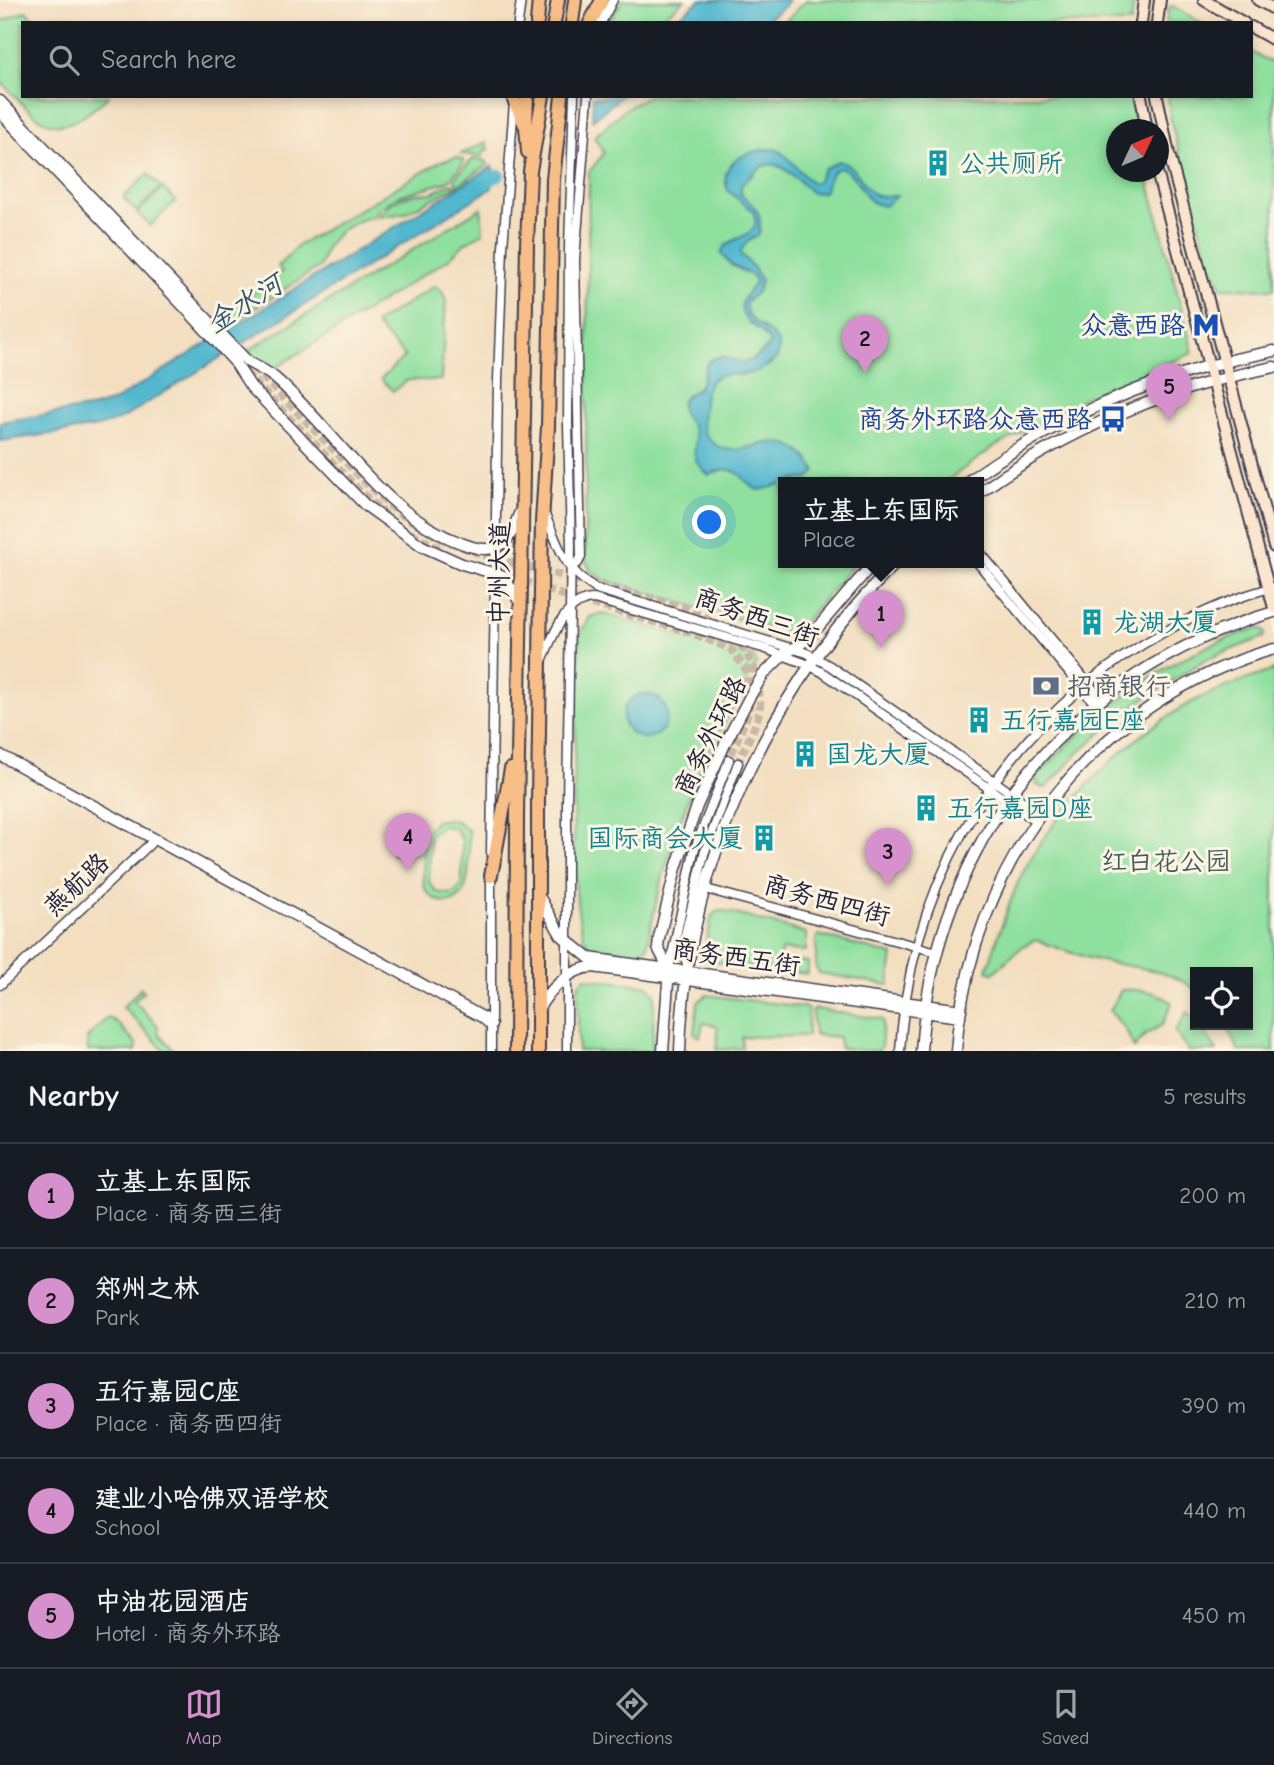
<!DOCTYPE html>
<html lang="en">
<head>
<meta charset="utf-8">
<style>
	:root { --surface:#171b24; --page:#20242c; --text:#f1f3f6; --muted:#9ea1a6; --line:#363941; --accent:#d690ce }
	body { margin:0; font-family:"Comic Neue","LXGW WenKai TC",sans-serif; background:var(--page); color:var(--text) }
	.controls { position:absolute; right:21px; bottom:21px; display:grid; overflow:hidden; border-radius:0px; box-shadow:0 4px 10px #0003 }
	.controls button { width:63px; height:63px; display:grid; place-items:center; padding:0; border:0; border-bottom:2px solid var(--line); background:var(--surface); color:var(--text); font:35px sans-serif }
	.compass { position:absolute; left:1106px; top:119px; width:63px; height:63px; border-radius:50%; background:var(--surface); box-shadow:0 4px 10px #0003; rotate:46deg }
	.you { position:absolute; left:710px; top:523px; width:24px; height:24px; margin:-18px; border:5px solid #fff; border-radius:50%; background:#1a73e8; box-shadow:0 0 0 10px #1a73e833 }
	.badge { display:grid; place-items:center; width:46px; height:46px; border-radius:50%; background:var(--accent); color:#111; font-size:23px; font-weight:700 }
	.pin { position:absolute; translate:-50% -58px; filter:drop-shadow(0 2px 4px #0008) }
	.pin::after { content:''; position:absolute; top:37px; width:24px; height:21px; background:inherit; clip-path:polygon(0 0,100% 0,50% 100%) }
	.popup { position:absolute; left:778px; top:477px; width:206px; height:91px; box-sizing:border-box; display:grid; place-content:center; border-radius:0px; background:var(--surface); filter:drop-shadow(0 2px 5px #0005); font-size:23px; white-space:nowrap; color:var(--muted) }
	.popup b { font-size:26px; color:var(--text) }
	.popup::after { content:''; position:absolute; left:50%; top:100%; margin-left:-14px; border:14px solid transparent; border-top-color:var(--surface) }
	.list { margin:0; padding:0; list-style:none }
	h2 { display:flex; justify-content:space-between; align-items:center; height:91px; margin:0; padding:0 28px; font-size:30px }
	h2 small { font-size:23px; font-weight:400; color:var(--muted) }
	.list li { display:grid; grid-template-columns:46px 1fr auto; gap:21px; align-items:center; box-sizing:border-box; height:105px; padding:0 28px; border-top:2px solid var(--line) }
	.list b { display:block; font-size:26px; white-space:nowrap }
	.list p { margin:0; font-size:23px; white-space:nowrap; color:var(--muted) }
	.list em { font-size:23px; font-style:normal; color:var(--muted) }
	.icon { flex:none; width:38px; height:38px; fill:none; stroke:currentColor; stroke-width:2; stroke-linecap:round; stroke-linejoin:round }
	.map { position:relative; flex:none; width:1274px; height:1051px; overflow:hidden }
	.search { position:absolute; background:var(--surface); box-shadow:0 4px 10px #0003; left:21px; right:21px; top:21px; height:77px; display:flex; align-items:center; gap:18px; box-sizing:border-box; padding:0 24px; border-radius:0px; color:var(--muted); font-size:26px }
	.sheet { height:616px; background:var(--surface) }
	nav { display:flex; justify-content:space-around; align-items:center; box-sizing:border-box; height:98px; border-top:2px solid var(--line); background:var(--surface); font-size:19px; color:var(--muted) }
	nav a { display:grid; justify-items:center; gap:4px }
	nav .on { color:var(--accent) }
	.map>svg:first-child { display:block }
	.green { fill:#8fe09f; stroke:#58816d; stroke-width:2; fill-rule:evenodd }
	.water { fill:#51b8cf; stroke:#3a6d85; stroke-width:2 }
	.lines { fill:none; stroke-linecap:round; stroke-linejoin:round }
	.river { stroke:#51b8cf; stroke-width:12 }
	.minor-tunnel { stroke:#c9b8a5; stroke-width:8; stroke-dasharray:8 4; stroke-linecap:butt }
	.minor-casing { stroke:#413e4f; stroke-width:11 }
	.tertiary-casing { stroke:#413e4f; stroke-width:13 }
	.secondary-casing { stroke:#413e4f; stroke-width:14 }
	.trunk-casing { stroke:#413e4f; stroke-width:16 }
	.minor { stroke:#fff; stroke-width:8 }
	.tertiary { stroke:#fff; stroke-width:10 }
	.secondary { stroke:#fce5cf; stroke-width:10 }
	.trunk { stroke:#f7be87; stroke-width:12 }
	.labels { text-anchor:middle; stroke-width:6; stroke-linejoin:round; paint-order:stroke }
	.culture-label { font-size:26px; fill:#0d838f; stroke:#fcf5e5; text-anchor:start }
	.transit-label { font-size:26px; fill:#164399; stroke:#fcf5e5; text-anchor:end }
	.street-label { font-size:26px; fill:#22223b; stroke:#fcf5e5 }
	.service-label { font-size:26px; fill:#4e5e75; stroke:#fcf5e5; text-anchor:start }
	.park-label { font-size:26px; fill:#435b59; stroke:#fcf5e5 }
	.water-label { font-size:28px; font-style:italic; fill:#32566f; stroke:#fcf5e5 }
</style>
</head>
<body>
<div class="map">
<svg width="1274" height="1051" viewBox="0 0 1274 1051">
	<rect width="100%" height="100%" fill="#fcf5e5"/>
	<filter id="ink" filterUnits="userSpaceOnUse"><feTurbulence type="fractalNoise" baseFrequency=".0143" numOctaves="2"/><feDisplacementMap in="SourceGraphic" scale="14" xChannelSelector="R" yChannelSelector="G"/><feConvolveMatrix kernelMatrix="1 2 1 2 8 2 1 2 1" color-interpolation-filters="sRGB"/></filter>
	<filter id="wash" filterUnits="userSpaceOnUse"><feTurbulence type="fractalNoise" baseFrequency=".00686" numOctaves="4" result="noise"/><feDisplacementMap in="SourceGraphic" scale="28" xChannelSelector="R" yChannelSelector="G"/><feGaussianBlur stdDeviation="1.57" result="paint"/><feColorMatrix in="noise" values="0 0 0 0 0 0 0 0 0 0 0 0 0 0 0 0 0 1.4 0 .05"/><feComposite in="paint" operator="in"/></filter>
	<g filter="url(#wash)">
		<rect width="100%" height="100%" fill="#f3dec0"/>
		<!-- green -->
		<path class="green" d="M622,0H684L656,23H609Z
			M806,0H1134L1131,23H784Z
			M1173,6L1201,23H1166L1168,9Z
			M26,11L38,23H23V96H109C55,145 43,125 0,81V22Z
			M1251,52L1274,64V289L1223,288L1210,264L1194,209L1171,122L1168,96H1251Z
			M648,96H1130L1137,129L1116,130V172H1146L1193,353L1094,393L994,447L945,482H783V562H856L793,635L604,580L591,571L585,559L589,172L604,153L594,137L625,109Z
			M486,142L488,150H484L482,156L461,154Z
			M456,157L463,160V164L452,177L446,182L398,196L379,209L372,217L360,220L341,230L327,246L320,266L226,327L220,317L282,271L278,266L299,245L440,162Z
			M473,159L484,160L488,164L457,186L455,178Z
			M148,174L161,187L136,211L123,198Z
			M452,183L455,187L405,213L377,217L390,204L400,198L416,194L432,193Z
			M163,188L175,201L150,226L137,213Z
			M481,208L483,233L465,243L450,258L274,369L259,360L249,350Z
			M435,286L442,291L446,301L441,380H408L393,391L381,379L405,356L376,326V323Z
			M601,613L753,656L757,663C739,697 719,732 702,767C676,824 658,886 647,947L640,954L590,946C562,926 578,678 580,633L590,617Z
			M1255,629H1262L1265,633L1264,637L1207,659L1128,709L1079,752L1047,787L1043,788L1037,785L1036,778C1096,710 1167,655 1255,629Z
			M1274,670V1051H1239L1226,1025H1248V972H1195V989C1165,967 1131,968 1097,960C1076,955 1055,947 1035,940L1023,946L993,973L987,970C998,938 1007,905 1022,874C1057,808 1128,736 1194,701C1219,688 1248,679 1274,670Z
			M449,819L458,822L469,831C468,852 476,910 440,901C433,899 426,893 424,886C421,873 425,846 426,831L436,821ZM442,826L455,828L462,840V883L457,890L451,894L437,892L429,882L430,836Z
			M392,840L423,841V855H392Z
			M718,911H725L806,933V951L781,950L780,959L808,962V974L709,961L704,956V951L712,915Z
			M819,935L893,955L889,985L819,973L816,968V939Z
			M585,978L648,986L655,994L652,1051H578V986Z
			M141,988L144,991L134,1001L158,1026V1033L173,1049L171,1051H165L123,1007Z
			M1121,990C1138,989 1159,991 1172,1003L1162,1025L1145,1035L1134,1048L1126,1030L1110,1011Z
			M706,995L804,1007L808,1010V1033L807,1036L742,1037V1048L717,1050L718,1026L703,1023L700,1037L694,1033L698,1002Z
			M816,1009L881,1019L883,1021L881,1048L878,1051L840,1048L839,1037L814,1035L812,1011Z
			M1187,1012L1195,1020V1025H1200L1217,1051H1189L1175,1032Z
			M109,1018L115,1021L135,1042L137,1046L136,1051H88L87,1038L106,1019Z"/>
		<!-- water -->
		<path class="water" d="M700,0H788L785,6L763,22L671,23Z
			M622,96L592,120L593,97Z
			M775,149C792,156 797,173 812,182H817L824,169L839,161C861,167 860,187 875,195C882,198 890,195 897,196L884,206C877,204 874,204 869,199C862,192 844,151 830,176C827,181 827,186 824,192L812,193C794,177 774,150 753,174C749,178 744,181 741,186V194C756,209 763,210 759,234L745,244L740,253L754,268L761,281L757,292L746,302C741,328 790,330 777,357C774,362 769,365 765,367C733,388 706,352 703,413C703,419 701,424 703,429C704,435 708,438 712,442C736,463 763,434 789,445C800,449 810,461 816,471L808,479C798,477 792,482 783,482V485C774,485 768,489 760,490C746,491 742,457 709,475C685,454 699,454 694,431C691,422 682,416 681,407C679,396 692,394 698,388C706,379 701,365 712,359C731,348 739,381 770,344C766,328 737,324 742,303C744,296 751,289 755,283L753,276L731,265L721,253C727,236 749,241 756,223L753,211L728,191C716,160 751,149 775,149Z
			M493,166L492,188L123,418L98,427L0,441V422L94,407L114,401Z
			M623 716a22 22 0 1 1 44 0a22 22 0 1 1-44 0Z"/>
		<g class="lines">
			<!-- river -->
			<path class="river" d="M480,186L499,175"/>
		</g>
	</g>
	<g filter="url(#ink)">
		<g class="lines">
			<!-- minor-tunnel -->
			<path class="minor-tunnel" d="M254,368L366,483L396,511L441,539L486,556L688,608C724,626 755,647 759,691C760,698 761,706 759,713C755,729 744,747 738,763
				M246,373L359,490L389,518
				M411,533L440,549
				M501,573L568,597L689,632L731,649L747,671L750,701L749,711L729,760"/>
			<!-- minor casing -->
			<g class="minor-casing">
				<path id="minor" d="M518,23L521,0
					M601,23L613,0
					M544,513C561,549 560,565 596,589L807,653L830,666L1041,814
					M979,551L1101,699
					M977,562L1095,704
					M571,568L578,563L581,557L575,260L588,96
					M542,661C552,638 565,599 594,599L766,649L804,663L822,672L1036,821
					M491,852L498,380L503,247L514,103
					M706,889L937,952
					M687,966L683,944L704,854L738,763
					M669,969L694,851L729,760
					M0,985L150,844
					M491,1051V872
					M567,1051V806L571,546L568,424L569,245L574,96
					M900,1051C911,873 1009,716 1166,631C1201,612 1235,597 1274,587"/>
			</g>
			<!-- tertiary casing -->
			<g class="tertiary-casing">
				<path id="tertiary" d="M0,101L248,362C257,367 267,371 275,378C337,431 381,514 461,543C472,547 485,552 497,547C511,541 514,525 520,512
					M0,112L190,313L234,361L251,387L365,505L422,546L462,564L503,576L521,604
					M967,482C1059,415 1162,372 1274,351
					M979,493C1067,429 1167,388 1274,367
					M0,755L482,1017L491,1025
					M540,898L561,935L589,958L961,1010
					M538,1010C548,991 570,968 593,967L960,1017
					M663,1051L669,969L658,948L659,938L676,868L697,806L726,742L750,696L763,675L783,655L808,639L874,562
					M680,1051C685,869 768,689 897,562
					M921,1051C935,840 1071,670 1274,612
					M956,1051C969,865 1093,700 1274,649"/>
			</g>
			<!-- secondary casing -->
			<g class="secondary-casing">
				<path id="secondary" d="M1204,0L1244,23
					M1258,0L1274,9
					M1141,23L1144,0
					M1157,23L1160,0
					M1251,27L1274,40
					M1141,96L1147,130
					M1157,96L1169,154L1274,547
					M1157,172L1274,608"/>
			</g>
			<!-- trunk casing -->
			<g class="trunk-casing">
				<path id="trunk" d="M537,23L539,0
					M554,23L558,0
					M572,23L575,0
					M590,23L602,0
					M527,96L526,127L528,152
					M514,100L525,125
					M491,876L511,769
					M516,1051L517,814L527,244L530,171L543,96
					M538,1051V800L542,521L548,427L553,179L562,96"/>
			</g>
			<!-- minor -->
			<use href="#minor" class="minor"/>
			<!-- tertiary -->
			<use href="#tertiary" class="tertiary"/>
			<!-- secondary -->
			<use href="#secondary" class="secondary"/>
			<!-- trunk -->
			<use href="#trunk" class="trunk"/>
		</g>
	</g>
	<!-- icons -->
	<defs>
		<g id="building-bare" transform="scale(2.1)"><path d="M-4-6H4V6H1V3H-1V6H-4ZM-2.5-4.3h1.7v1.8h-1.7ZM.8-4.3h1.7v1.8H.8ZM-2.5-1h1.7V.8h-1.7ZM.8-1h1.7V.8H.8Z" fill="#0f9aa8" stroke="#fcf5e5" stroke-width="2.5" paint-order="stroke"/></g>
		<g id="metro-bare" transform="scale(2.1)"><path d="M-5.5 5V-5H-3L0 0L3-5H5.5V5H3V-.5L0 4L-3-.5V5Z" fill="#1a4fb4" stroke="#fcf5e5" stroke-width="2.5" paint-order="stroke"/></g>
		<g id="bus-bare" transform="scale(2.1)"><path d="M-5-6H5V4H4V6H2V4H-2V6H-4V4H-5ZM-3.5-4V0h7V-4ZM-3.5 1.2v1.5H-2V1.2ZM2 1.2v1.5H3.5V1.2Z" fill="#1a4fb4" stroke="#fcf5e5" stroke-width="2.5" paint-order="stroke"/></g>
		<g id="bank-bare" transform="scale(2.1)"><path d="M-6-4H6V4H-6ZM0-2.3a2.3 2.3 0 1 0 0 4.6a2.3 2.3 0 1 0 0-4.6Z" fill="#5c6f8a" stroke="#fcf5e5" stroke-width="2.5" paint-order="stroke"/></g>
	</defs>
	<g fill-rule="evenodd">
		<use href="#building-bare" x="938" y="163"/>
		<use href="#metro-bare" x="1206" y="325"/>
		<use href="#bus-bare" x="1113" y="419"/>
		<use href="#building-bare" x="1092" y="622"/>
		<use href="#bank-bare" x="1046" y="686"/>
		<use href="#building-bare" x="979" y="720"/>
		<use href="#building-bare" x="805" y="754"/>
		<use href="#building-bare" x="926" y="808"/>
		<use href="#building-bare" x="764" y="838"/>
	</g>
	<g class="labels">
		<!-- culture labels -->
		<g class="culture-label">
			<text x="959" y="172">公共厕所</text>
			<text x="1113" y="631">龙湖大厦</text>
			<text x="1000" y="729">五行嘉园E座</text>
			<text x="826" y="763">国龙大厦</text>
			<text x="947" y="817">五行嘉园D座</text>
			<text x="743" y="847" text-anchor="end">国际商会大厦</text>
		</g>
		<!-- transit labels -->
		<g class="transit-label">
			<text x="1185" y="334">众意西路</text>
			<text x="1092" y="428">商务外环路众意西路</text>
		</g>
		<!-- street labels -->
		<g class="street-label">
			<text transform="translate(499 573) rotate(-89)" y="9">中州大道</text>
			<text transform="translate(757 617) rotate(19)" y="9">商务西三街</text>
			<text transform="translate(710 736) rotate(-64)" y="9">商务外环路</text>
			<text transform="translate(76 884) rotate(-43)" y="9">燕航路</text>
			<text transform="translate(827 900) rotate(15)" y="9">商务西四街</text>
			<text transform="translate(736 957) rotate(8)" y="9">商务西五街</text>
		</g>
		<!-- service labels -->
		<g class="service-label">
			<text x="1067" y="695">招商银行</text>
		</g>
		<!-- park labels -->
		<g class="park-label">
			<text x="1166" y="870">红白花公园</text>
		</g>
		<!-- water labels -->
		<g class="water-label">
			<text transform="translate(244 303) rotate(-32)" y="10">金水河</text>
		</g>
	</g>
</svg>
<div class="controls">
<button><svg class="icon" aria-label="locate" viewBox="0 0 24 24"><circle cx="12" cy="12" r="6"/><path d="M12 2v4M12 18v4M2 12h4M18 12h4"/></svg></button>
</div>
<svg class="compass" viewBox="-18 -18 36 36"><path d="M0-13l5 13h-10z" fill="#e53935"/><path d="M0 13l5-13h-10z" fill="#9ea1a6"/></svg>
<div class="you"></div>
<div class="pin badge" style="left:881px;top:648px">1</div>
<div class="popup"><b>立基上东国际</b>Place</div>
<div class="pin badge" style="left:865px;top:373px">2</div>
<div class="pin badge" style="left:888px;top:886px">3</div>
<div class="pin badge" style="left:408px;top:871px">4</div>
<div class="pin badge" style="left:1169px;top:421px">5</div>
<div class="search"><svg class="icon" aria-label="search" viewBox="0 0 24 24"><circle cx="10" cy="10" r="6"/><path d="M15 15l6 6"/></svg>Search here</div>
</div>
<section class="sheet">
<h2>Nearby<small>5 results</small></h2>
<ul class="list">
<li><span class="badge">1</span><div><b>立基上东国际</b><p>Place · 商务西三街</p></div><em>200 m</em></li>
<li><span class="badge">2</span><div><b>郑州之林</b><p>Park</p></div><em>210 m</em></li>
<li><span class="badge">3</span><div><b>五行嘉园C座</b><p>Place · 商务西四街</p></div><em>390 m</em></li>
<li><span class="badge">4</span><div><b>建业小哈佛双语学校</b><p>School</p></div><em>440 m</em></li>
<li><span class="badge">5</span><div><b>中油花园酒店</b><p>Hotel · 商务外环路</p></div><em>450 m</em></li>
</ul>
</section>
<nav>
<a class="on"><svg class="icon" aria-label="map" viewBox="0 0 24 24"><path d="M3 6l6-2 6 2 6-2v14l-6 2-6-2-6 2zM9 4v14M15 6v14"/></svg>Map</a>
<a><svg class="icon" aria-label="directions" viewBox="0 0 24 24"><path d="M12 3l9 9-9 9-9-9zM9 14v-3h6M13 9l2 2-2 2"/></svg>Directions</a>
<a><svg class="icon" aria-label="saved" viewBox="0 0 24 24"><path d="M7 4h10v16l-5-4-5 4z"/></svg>Saved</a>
</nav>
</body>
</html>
